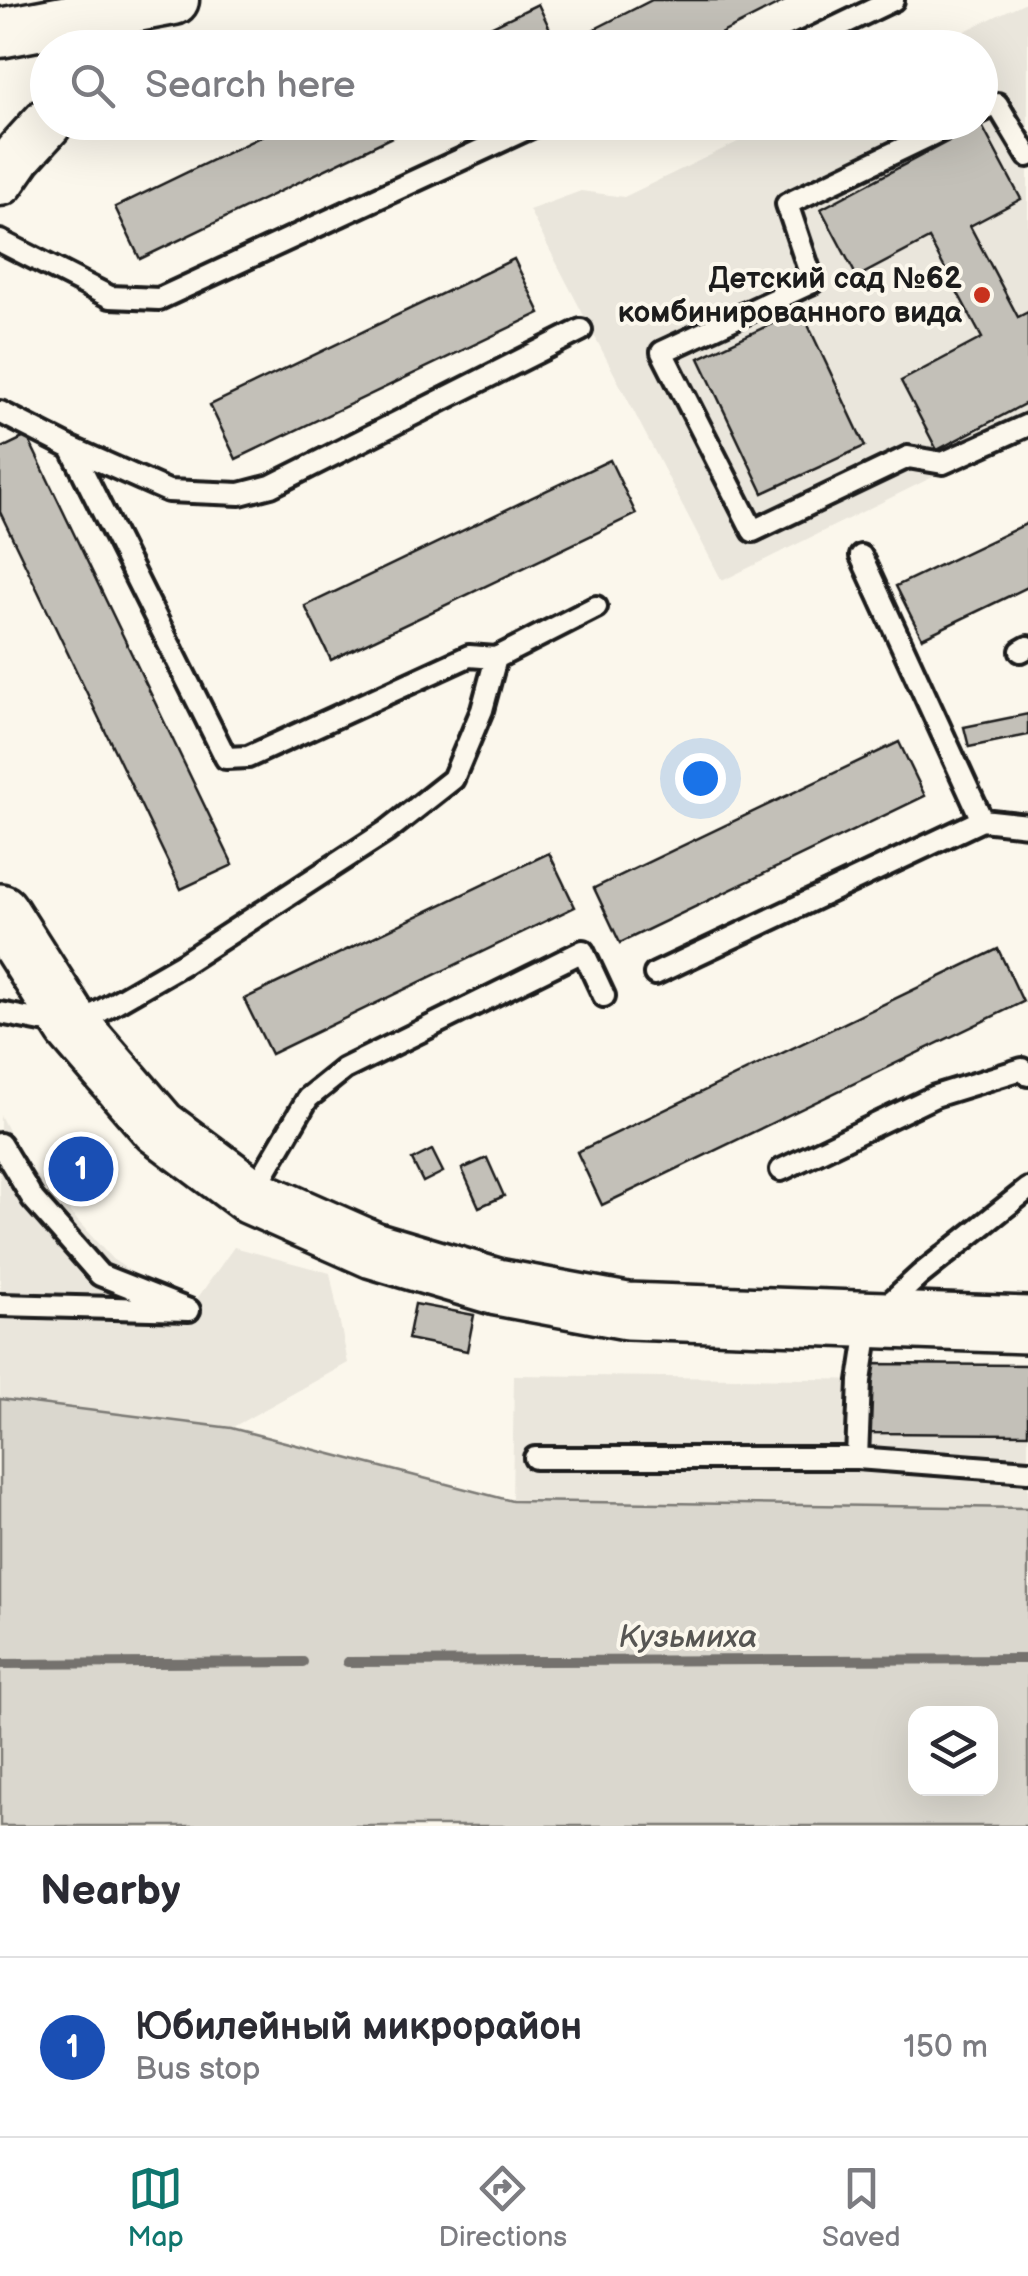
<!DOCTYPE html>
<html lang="en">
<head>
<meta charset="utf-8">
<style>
	:root { --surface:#fff; --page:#f7f7f7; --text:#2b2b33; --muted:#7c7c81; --line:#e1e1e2; --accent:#0f766e }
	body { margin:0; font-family:"Balsamiq Sans",sans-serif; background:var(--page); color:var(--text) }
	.controls { position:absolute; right:30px; bottom:30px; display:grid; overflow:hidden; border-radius:20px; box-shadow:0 10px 40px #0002 }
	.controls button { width:90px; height:90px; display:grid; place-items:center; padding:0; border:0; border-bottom:2px solid var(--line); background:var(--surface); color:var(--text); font:50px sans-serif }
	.you { position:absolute; left:700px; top:778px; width:35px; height:35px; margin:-25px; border:8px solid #fff; border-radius:50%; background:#1a73e8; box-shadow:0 0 0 15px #1a73e833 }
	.badge { display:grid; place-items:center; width:65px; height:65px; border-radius:50%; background:var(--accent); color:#fff; font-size:32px; font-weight:700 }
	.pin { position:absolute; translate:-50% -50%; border:5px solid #fff; box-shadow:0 2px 10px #0006 }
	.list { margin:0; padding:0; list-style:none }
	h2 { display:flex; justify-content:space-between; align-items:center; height:130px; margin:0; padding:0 40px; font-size:42px }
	h2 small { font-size:32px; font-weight:400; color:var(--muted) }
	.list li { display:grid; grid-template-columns:65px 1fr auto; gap:30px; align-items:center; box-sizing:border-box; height:180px; padding:0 40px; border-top:2px solid var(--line) }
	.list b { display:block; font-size:38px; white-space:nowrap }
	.list p { margin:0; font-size:32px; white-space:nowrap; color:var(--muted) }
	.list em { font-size:32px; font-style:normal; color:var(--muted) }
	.icon { flex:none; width:55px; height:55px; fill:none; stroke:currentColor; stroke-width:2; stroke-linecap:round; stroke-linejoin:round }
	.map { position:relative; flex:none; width:1028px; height:1826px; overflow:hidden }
	.search { position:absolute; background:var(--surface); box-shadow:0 10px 40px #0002; left:30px; right:30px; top:30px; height:110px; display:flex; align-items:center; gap:25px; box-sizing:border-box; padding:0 35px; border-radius:55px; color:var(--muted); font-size:38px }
	.sheet { height:310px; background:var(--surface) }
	nav { display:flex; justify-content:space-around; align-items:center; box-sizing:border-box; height:140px; border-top:2px solid var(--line); background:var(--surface); font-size:28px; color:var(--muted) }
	nav a { display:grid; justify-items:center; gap:5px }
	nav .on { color:var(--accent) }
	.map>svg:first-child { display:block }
	.built { fill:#eae6dc }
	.green { fill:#dad7ce; stroke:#7b7a75; stroke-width:2.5; fill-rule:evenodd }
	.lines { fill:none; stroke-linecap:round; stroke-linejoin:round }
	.stream { stroke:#74726e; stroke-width:10 }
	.building { fill:#c3c0b8; stroke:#1c1c1c; stroke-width:2.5 }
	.service-casing { stroke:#1c1c1c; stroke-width:28 }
	.tertiary-casing { stroke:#1c1c1c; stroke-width:55 }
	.secondary-casing { stroke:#1c1c1c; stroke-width:62 }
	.service { stroke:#fbf7ec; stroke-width:20 }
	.tertiary { stroke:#fbf7ec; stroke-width:48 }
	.secondary { stroke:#fbf7ec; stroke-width:55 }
	.poi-dot { fill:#c8321e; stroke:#fbf7ec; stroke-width:4 }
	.labels { text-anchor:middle; stroke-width:8; stroke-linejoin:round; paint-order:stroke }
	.poi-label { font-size:30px; font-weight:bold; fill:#1c1c1c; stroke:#fbf7ec; text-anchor:end }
	.water-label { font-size:32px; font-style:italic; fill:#575653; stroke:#fbf7ec }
</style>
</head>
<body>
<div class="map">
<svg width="1028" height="1826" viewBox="0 0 1028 1826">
	<rect width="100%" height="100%" fill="#fbf7ec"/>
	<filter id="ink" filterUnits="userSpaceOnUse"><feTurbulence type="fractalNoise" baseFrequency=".01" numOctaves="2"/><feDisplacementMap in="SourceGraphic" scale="20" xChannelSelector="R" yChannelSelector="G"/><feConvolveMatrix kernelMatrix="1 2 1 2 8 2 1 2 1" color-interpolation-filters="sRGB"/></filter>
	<g filter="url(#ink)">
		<!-- built -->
		<path class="built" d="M1028,1V430L722,581L529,210L581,191L624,197L777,123L980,122V48L931,47Z
			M0,1115L22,1159L112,1259L189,1310L234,1247L330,1273L348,1363L231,1428L0,1399Z
			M514,1375L1028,1382V1508L512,1501Z"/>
		<!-- green -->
		<path class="green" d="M0,1399L231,1428L512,1501L1028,1508V1826H0ZM916,1714H990V1788H916Z"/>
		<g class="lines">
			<!-- stream -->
			<path class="stream" d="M347,1662L1028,1659
				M0,1664L303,1662"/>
		</g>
		<!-- building -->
		<path class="building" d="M652,0H787L692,48H589L583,35Z
			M538,4L559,48H447Z
			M291,122H423L140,259L115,207Z
			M981,124L1021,199L970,226L1018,317L1028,312V402L937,450L901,381L982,338L929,239L857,277L821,209Z
			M514,259L540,313L236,459L210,405Z
			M801,310L865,446L763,493L699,358Z
			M27,436L233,865L181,889L0,512V449Z
			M610,460L636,514L331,660L305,606Z
			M1028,523V587L922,638L896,586Z
			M1028,714V735L969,747L964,727Z
			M899,742L925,796L620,943L594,888Z
			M549,853L575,907L271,1054L244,999Z
			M998,949L1023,1002L602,1205L577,1152Z
			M432,1150L443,1172L423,1182L412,1160Z
			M487,1158L504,1196L479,1207L462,1169Z
			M415,1304L474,1315L467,1351L408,1339Z
			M865,1364L1028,1365V1434L864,1433Z"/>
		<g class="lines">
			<!-- service casing -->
			<g class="service-casing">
				<path id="service" d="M793,48L893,0
					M980,112L997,104L1028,156
					M958,122L787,204L813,282L662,352L753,531L908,457L943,463L1028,425
					M0,241L110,297L159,299L542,122
					M0,412L71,448L226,758L248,757L469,656L496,658
					M71,448L168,491L240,494L271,486L581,330
					M861,556L982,820
					M1021,651L1028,647
					M655,974L982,820L1028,825
					M0,1013L73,1027L184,963L387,831L453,779L482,710L496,658L596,607
					M0,1144L33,1199L100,1275L189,1310L0,1305
					M781,1170L935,1096L1022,1069L1028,1075
					M252,1194L308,1098L344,1069L583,951L604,996
					M535,1458H857L1028,1471
					M857,1458L860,1381L869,1322L920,1275L1028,1189"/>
			</g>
			<!-- tertiary casing -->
			<g class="tertiary-casing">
				<path id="tertiary" d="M0,33L174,0
					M0,181L18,155L48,122"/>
			</g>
			<!-- secondary casing -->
			<g class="secondary-casing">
				<path id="secondary" d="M0,912L73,1027L159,1127L251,1196L373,1250L497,1287L627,1311L1028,1325"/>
			</g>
			<!-- service -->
			<use href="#service" class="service"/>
			<!-- tertiary -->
			<use href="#tertiary" class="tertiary"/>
			<!-- secondary -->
			<use href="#secondary" class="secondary"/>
		</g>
	</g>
	<!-- markers -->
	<circle class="poi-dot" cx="982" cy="295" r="10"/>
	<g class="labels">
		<!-- poi labels -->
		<g class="poi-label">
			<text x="962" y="288">Детский сад №62<tspan x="962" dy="34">комбинированного вида</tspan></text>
		</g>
		<!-- water labels -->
		<g class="water-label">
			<text x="688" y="1647">Кузьмиха</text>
		</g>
	</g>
</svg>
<div class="controls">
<button><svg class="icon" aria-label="layers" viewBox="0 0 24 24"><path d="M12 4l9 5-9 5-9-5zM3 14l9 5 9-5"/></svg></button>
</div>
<div class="you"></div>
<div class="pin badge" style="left:81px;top:1169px;background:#1a4fb4">1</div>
<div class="search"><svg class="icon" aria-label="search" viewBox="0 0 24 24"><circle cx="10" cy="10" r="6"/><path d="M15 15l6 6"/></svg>Search here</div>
</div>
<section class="sheet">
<h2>Nearby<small></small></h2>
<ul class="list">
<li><span class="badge" style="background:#1a4fb4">1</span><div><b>Юбилейный микрорайон</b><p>Bus stop</p></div><em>150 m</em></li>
</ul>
</section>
<nav>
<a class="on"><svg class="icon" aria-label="map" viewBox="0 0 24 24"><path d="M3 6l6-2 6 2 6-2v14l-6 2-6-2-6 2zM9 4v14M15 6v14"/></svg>Map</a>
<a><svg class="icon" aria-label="directions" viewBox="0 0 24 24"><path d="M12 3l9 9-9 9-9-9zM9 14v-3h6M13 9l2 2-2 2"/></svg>Directions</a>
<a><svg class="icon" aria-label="saved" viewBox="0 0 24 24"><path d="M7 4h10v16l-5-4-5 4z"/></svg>Saved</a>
</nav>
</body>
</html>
